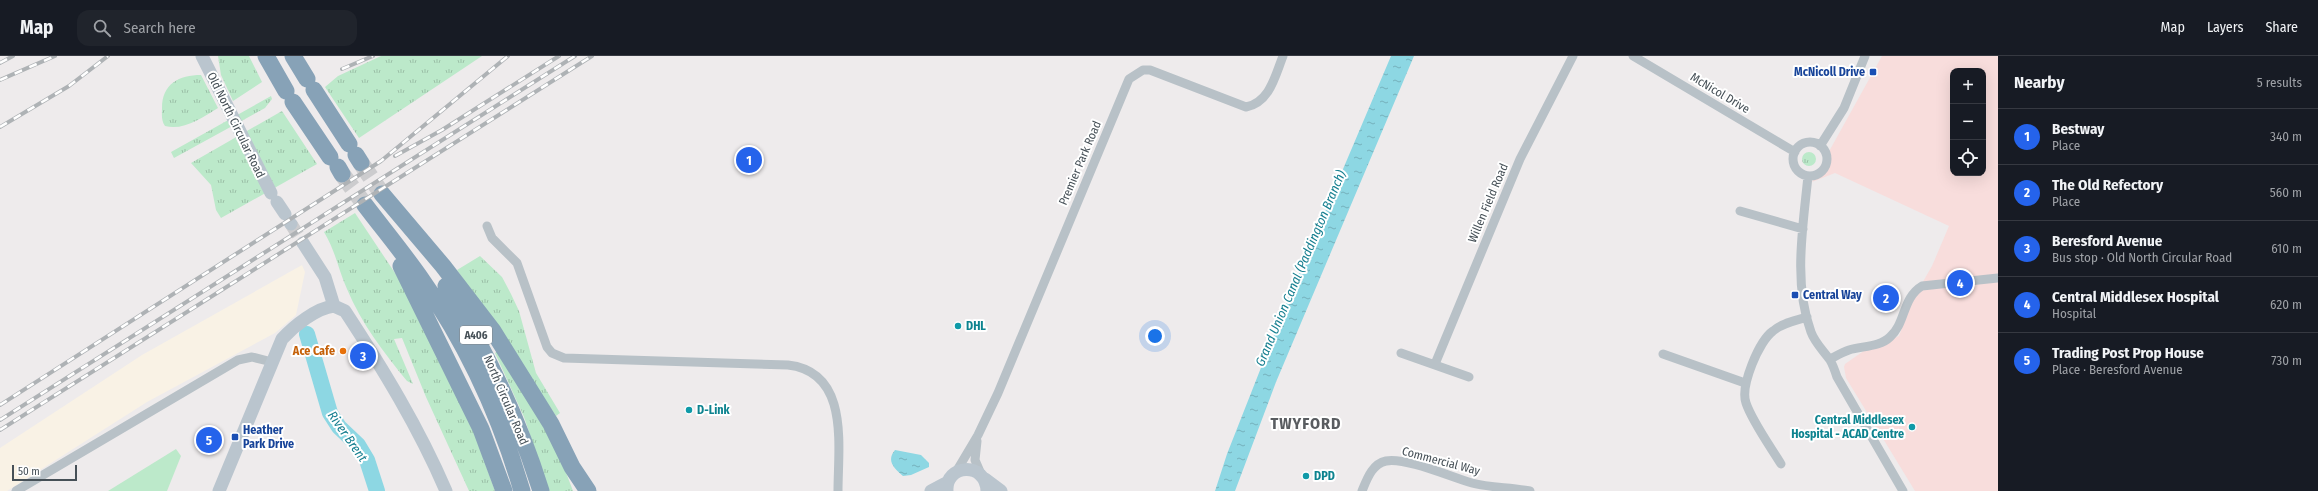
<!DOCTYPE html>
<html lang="en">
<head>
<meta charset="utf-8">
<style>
	:root { --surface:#171b24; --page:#20242c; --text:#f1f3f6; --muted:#9ea1a6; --line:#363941; --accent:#2563eb }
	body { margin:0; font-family:"Fira Sans Condensed",sans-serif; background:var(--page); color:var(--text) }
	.controls { position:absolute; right:12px; top:12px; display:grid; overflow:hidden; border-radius:8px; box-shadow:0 4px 16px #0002 }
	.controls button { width:36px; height:36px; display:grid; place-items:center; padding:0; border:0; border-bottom:1px solid var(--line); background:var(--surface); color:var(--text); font:20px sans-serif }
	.scale { position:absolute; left:12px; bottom:10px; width:65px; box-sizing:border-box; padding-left:4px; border:2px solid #465057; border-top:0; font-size:11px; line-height:14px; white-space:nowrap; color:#465057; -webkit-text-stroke:3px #fff; paint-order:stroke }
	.you { position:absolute; left:1155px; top:280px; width:14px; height:14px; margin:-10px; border:3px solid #fff; border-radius:50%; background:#1a73e8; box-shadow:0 0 0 6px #1a73e833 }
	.badge { display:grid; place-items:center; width:26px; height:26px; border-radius:50%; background:var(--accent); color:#fff; font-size:13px; font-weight:700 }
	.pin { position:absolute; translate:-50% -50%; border:2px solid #fff; box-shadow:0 1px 4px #0006 }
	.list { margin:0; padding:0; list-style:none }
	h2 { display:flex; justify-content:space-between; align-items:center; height:52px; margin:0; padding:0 16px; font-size:17px }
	h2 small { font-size:13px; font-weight:400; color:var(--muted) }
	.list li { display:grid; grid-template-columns:26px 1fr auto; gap:12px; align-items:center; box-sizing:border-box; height:56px; padding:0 16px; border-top:1px solid var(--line) }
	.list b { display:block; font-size:15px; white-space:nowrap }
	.list p { margin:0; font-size:13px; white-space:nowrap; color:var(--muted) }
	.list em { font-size:13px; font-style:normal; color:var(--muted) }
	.icon { flex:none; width:22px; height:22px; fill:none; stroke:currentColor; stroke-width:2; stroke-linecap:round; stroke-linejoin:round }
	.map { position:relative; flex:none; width:1998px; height:435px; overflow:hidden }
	header { display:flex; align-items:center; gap:24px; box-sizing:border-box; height:56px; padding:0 20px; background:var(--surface); border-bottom:1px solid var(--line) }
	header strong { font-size:19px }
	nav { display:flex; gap:22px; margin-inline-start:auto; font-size:14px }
	.search { width:280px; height:36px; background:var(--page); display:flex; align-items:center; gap:10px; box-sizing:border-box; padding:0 14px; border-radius:12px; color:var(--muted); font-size:15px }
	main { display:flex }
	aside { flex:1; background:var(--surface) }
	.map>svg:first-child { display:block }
	.commercial { fill:#f9f2e5 }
	.medical { fill:#f8dddc; fill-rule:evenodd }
	.grass { fill:url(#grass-tufts) }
	.green { fill:#bce9ca }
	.water { fill:url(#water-ripples) }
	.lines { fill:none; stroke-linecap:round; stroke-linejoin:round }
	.river { stroke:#8dd7e3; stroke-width:16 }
	.secondary-tunnel { stroke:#ccccce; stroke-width:13; stroke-dasharray:13 6; stroke-linecap:butt }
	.highway-tunnel { stroke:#ccccce; stroke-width:17; stroke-dasharray:17 8; stroke-linecap:butt }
	.street { stroke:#b8c1c7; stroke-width:9 }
	.secondary { stroke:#bac5ce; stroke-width:13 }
	.highway { stroke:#87a2b7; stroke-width:17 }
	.rail-casing { stroke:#aeb2b5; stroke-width:4 }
	.rail { stroke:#fff; stroke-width:2.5; stroke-dasharray:8; stroke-linecap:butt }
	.transit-dot { fill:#1a4fb4; stroke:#fff; stroke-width:1.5 }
	.culture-dot { fill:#0f9aa8; stroke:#fff; stroke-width:1.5 }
	.food-dot { fill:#e8710a; stroke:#fff; stroke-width:1.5 }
	.labels { text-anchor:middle; stroke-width:4; stroke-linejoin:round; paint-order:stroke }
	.shield { fill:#fff; stroke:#7e8489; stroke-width:1 }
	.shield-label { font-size:11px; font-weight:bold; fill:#465057 }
	.transit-label { font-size:12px; font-weight:bold; fill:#164399; stroke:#fff; text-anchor:start }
	.street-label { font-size:12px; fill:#465057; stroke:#fff }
	.culture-label { font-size:12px; font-weight:bold; fill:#0d838f; stroke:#fff; text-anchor:start }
	.food-label { font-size:12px; font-weight:bold; fill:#c56008; stroke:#fff; text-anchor:end }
	.water-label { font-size:13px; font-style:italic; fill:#188091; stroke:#fff }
	.district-label { font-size:16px; font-weight:bold; letter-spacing:1px; fill:#595c60; stroke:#fff }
</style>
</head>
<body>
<header>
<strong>Map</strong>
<div class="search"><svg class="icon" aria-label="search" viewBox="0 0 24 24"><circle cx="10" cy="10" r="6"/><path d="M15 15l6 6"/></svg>Search here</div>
<nav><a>Map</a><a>Layers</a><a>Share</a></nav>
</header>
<main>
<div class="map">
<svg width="1998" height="435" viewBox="0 0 1998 435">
	<defs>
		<pattern id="grass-tufts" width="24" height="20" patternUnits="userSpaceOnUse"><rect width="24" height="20" fill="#bce9ca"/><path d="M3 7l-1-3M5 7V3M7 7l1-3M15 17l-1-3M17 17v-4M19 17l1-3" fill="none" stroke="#9bbfa7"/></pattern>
		<pattern id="water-ripples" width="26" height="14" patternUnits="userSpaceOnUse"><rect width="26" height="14" fill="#8dd7e3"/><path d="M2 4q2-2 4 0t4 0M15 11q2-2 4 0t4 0" fill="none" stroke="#75b1bb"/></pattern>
	</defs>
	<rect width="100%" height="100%" fill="#eeebec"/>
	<!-- commercial -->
	<path class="commercial" d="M302,209L305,216L296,259L275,277L147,346L7,435H0V392L142,299Z"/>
	<!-- medical -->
	<path class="medical" d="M1882,0H1998V435H1915L1846,322L1844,311L1845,308L1868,292L1899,280L1913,243L1932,210L1949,170L1835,117L1812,126ZM1953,15H1983V117H1953Z"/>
	<!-- grass -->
	<path class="grass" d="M218,0H249L262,26L233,45L221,19Z
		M381,0H482L359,82L325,31L338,20Z
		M201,19L218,52C202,62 183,75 165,70C161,64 162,59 162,52C162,28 179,19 201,19Z
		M271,40L272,43L265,52L174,102L171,96Z
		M282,55L317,108L221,162L216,154L211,129L191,107Z
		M1802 103a7 7 0 1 1 14 0a7 7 0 1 1-14 0Z
		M355,157L399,223L470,365L495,435H469L426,341L402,282L394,283L413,328L407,325C384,297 361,267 347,233C338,213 336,196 324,176Z
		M480,200L502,221L511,238L519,255L536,317L560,357L556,360L457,214Z
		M498,295C525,340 556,385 573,435H549L524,361L495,297Z"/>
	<!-- green -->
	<path class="green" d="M176,393L181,400L167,435H108Z"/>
	<!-- water -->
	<path class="water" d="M1391,0H1414L1276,326L1235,435H1215L1227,398L1290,238Z
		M895,394L921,399L929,407V411L911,419L903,420C894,412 886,405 895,394Z"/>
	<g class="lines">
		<!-- river -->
		<path class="river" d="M307,278L330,357L339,371L358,389L367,404L377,435"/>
		<!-- secondary-tunnel -->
		<path class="secondary-tunnel" d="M291,168L303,187"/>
		<!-- highway-tunnel -->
		<path class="highway-tunnel" d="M361,107L382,138
			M342,118L365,149"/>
		<!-- street -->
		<path class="street" d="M1633,0L1795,96
			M1793 103a17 17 0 1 1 34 0a17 17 0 1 1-34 0Z
			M1820,90L1844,52L1865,0
			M1808,120C1803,171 1793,227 1811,276C1815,287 1823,294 1830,304C1833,309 1835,315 1837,321L1903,435
			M1740,155L1803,173
			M487,170L492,182L517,207L547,291L552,297L564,302L788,309C850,316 838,390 838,435
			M1401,297L1469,321
			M1663,298L1745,327
			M1830,303C1836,300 1843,296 1849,294C1862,290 1880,291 1890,281C1906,267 1902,242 1922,230L1998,222
			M1435,308L1520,103L1573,0
			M977,385L975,404L981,418
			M1781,408C1770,390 1752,365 1746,347C1740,330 1759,285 1773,275C1782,267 1795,265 1807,261
			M956,416L978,379L998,337L1129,23L1143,14H1150L1246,51C1270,46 1275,20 1283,0
			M16,435L238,304L252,301L272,306
			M1362,435C1367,423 1372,408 1386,405C1405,401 1451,421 1472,427C1491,432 1511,431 1530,435"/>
		<!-- secondary -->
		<path class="secondary" d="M202,0L271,137
			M277,146L285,158
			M290,167L291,168
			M303,187L325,221L334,250
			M985,423L1001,435
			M219,435L282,283C294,270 316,252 334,250L345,255C383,313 419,372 446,435
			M931,435L948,426
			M947,435C945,408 986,405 987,435"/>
		<!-- highway -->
		<path class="highway" d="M266,0L286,35
			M293,0L307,23
			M314,34L349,88
			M293,46L330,101
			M356,99L361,107
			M338,111L342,118
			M382,138L443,210L493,275L551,368L572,411L588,435
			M365,149C384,174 404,198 422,224C467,288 500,360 522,435
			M401,210L481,373L504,435
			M446,230C486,295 518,361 541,435"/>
		<!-- rail casing -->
		<g class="rail-casing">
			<path id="rail" d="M0,7L13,0
				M342,13L373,0
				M0,24L55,0
				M0,71L69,30L108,0
				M395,100L442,74L559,0
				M0,349L381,105L508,0
				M0,364L575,0
				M0,374L592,0"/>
		</g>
		<!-- rail -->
		<use href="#rail" class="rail"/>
	</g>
	<!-- markers -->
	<g class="transit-dot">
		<rect x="1869" y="12" width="8" height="8" rx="2"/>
		<rect x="1791" y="235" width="8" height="8" rx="2"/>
		<rect x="231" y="377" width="8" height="8" rx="2"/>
	</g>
	<g class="culture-dot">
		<circle cx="958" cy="270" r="4"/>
		<circle cx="689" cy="354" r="4"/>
		<circle cx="1912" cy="371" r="4"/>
		<circle cx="1306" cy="420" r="4"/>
	</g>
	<circle class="food-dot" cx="343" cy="295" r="4"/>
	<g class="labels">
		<!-- shield labels -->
		<rect class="shield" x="460" y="270" width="32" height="18" rx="3"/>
		<g class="shield-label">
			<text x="476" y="283">A406</text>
		</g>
		<!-- transit labels -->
		<g class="transit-label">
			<text x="1865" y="20" text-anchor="end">McNicoll Drive</text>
			<text x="1803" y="243">Central Way</text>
			<text x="243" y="378">Heather<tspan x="243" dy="14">Park Drive</tspan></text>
		</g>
		<!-- street labels -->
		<g class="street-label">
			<text transform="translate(1720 37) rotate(31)" y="4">McNicol Drive</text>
			<text transform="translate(236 69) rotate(64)" y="4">Old North Circular Road</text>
			<text transform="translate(1080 107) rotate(-67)" y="4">Premier Park Road</text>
			<text transform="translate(1488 147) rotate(-67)" y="4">Willen Field Road</text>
			<text transform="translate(506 344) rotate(67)" y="4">North Circular Road</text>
			<text transform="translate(1441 405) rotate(15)" y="4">Commercial Way</text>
		</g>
		<!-- culture labels -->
		<g class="culture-label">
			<text x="966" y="274">DHL</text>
			<text x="697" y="358">D-Link</text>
			<text x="1904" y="368" text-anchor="end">Central Middlesex<tspan x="1904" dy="14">Hospital - ACAD Centre</tspan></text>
			<text x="1314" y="424">DPD</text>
		</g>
		<!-- food labels -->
		<g class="food-label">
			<text x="335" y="299">Ace Cafe</text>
		</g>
		<!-- water labels -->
		<g class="water-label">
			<text transform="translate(1300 212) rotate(-67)" y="5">Grand Union Canal (Paddington Branch)</text>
			<text transform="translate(348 380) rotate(55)" y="5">River Brent</text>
		</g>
		<!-- district labels -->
		<g class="district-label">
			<text x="1306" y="373">TWYFORD</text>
		</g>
	</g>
</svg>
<div class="controls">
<button>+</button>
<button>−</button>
<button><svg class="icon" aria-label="locate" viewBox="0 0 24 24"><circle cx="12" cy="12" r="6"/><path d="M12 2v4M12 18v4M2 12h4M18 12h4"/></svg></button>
</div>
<div class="scale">50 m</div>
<div class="you"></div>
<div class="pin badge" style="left:749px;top:104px">1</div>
<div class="pin badge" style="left:1886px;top:242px">2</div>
<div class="pin badge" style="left:363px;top:300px">3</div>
<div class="pin badge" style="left:1960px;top:227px">4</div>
<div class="pin badge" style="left:209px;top:384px">5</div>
</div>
<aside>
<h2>Nearby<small>5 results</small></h2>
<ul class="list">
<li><span class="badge">1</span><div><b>Bestway</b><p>Place</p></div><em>340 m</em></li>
<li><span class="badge">2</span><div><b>The Old Refectory</b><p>Place</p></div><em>560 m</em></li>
<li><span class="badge">3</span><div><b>Beresford Avenue</b><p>Bus stop · Old North Circular Road</p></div><em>610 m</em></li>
<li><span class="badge">4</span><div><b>Central Middlesex Hospital</b><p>Hospital</p></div><em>620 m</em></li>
<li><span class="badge">5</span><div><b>Trading Post Prop House</b><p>Place · Beresford Avenue</p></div><em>730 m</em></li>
</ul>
</aside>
</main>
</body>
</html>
